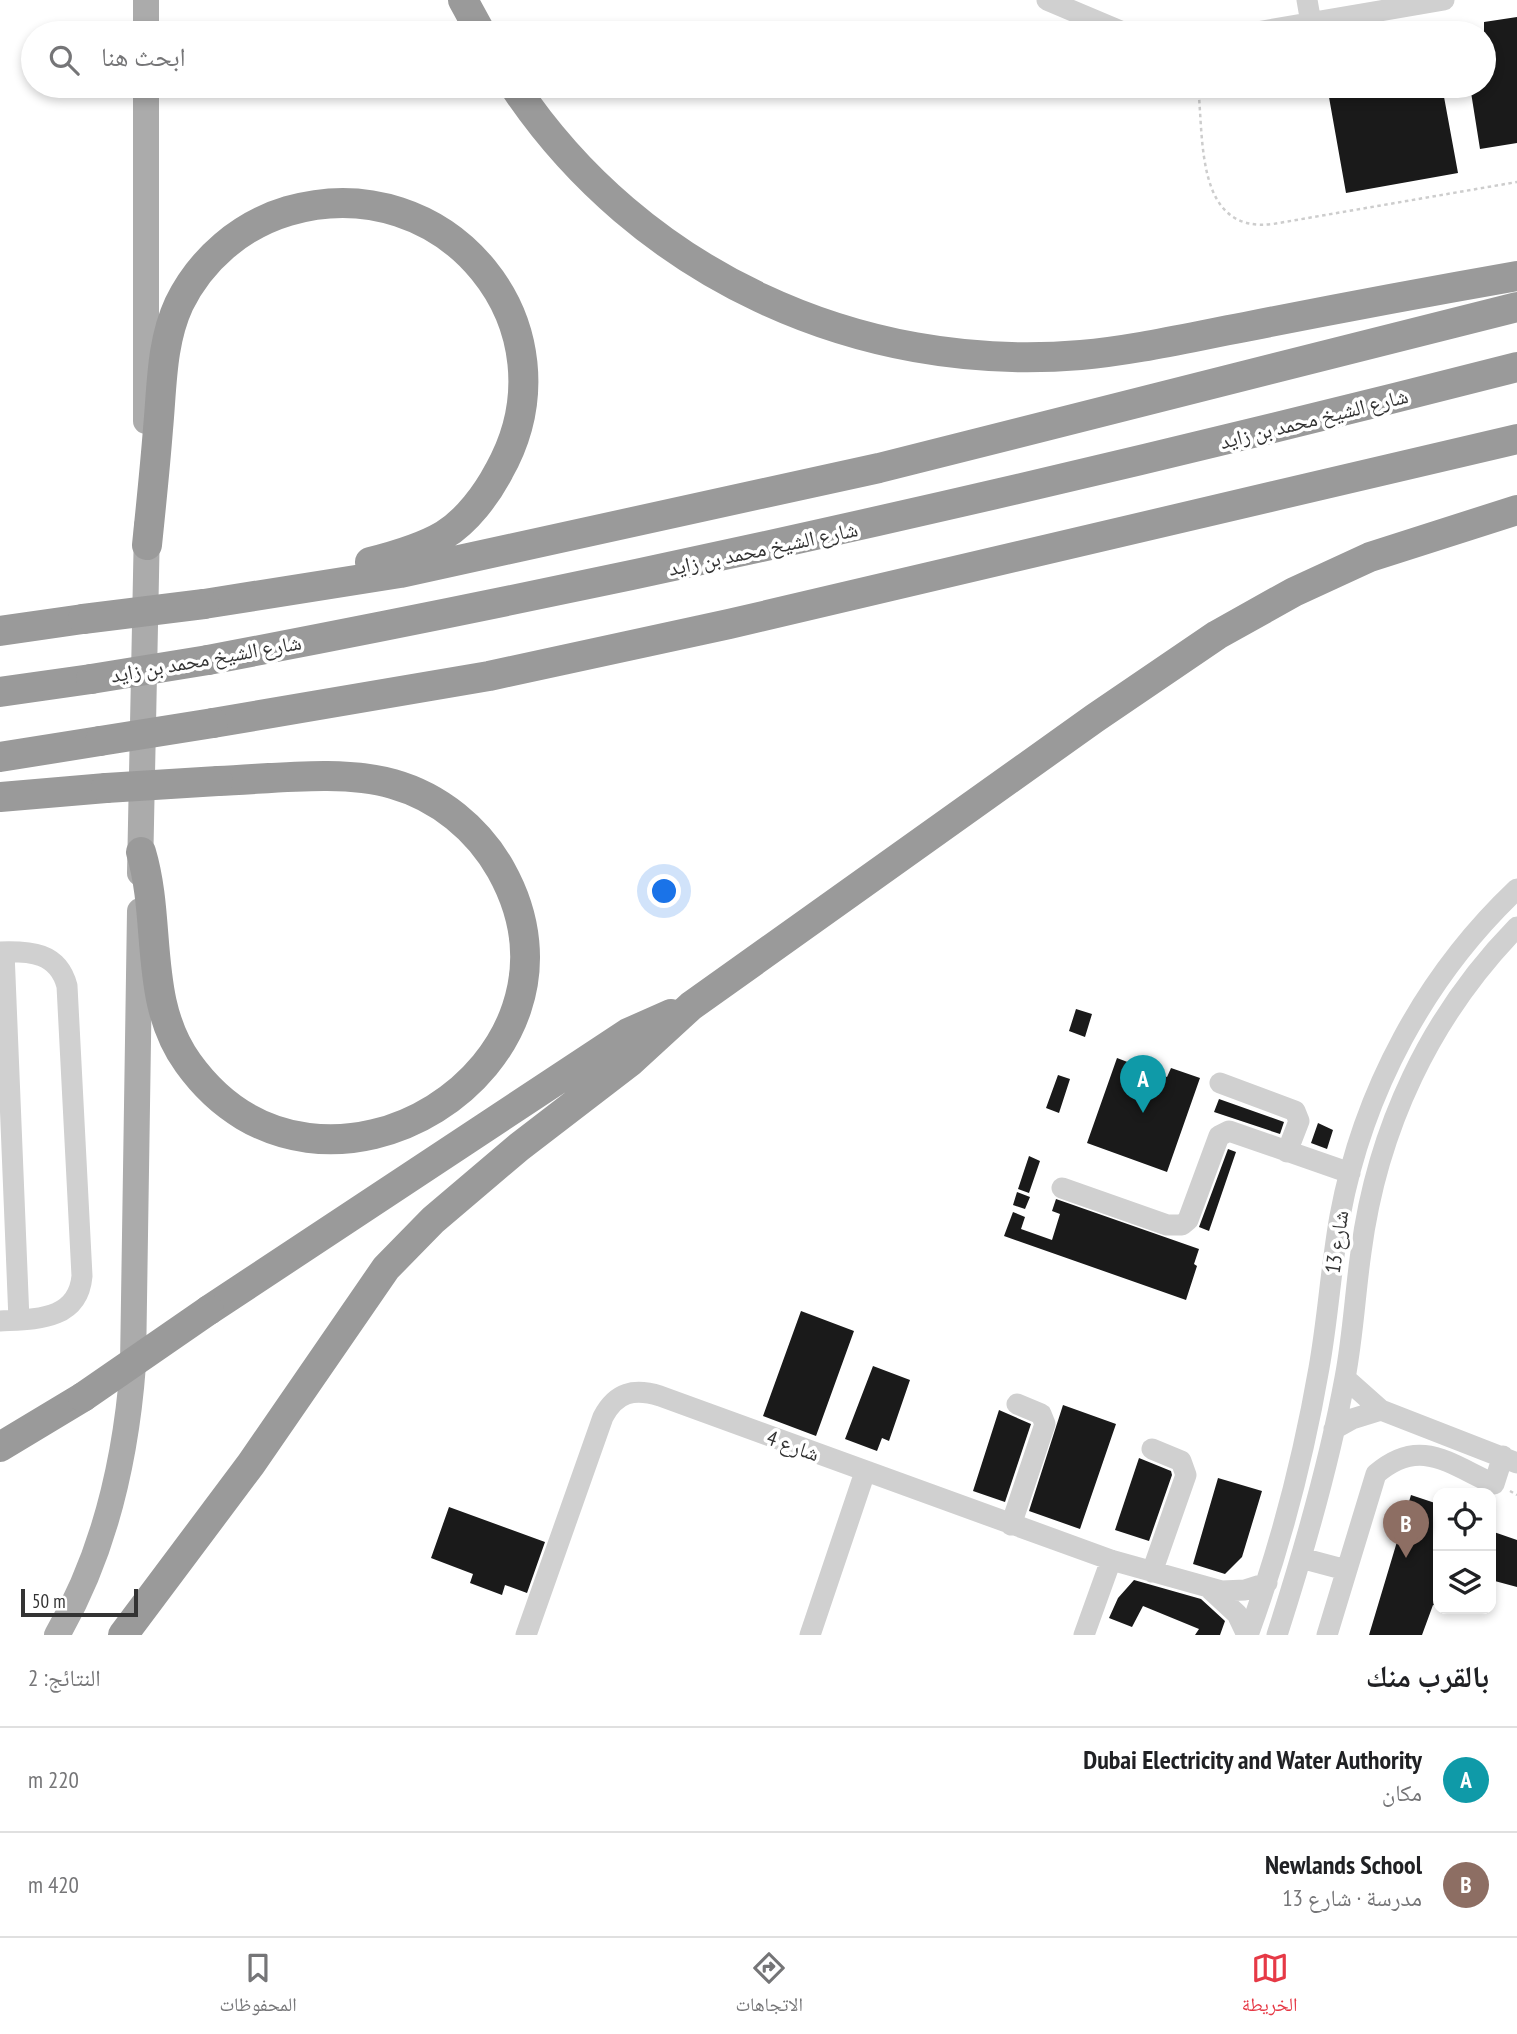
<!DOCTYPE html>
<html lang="ar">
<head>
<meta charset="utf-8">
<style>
	:root { --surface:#fff; --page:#f2f2f2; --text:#202124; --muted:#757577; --line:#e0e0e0; --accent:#e63946 }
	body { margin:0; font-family:"PT Sans Narrow","Noto Naskh Arabic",sans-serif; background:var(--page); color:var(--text); direction:rtl }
	.controls { position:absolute; right:21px; bottom:21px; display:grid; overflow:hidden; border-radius:14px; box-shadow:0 4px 10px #0003 }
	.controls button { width:63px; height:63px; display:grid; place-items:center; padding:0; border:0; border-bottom:2px solid var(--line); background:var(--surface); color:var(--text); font:35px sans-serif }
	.scale { position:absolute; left:21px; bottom:18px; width:117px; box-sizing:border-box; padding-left:7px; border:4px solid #333; border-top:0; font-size:19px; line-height:24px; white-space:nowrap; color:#333; -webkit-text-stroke:5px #fff; paint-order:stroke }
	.you { position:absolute; left:665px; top:892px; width:24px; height:24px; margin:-18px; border:5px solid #fff; border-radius:50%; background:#1a73e8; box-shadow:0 0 0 10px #1a73e833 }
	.badge { display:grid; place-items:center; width:46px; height:46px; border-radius:50%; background:var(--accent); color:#fff; font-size:23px; font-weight:700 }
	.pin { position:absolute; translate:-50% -58px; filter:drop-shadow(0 2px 4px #0008) }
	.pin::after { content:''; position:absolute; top:37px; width:24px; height:21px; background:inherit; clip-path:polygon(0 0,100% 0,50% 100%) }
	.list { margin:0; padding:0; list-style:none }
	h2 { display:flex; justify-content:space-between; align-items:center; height:91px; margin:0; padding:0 28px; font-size:30px }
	h2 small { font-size:23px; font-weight:400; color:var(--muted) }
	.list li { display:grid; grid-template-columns:46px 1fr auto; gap:21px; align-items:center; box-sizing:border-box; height:105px; padding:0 28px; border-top:2px solid var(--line) }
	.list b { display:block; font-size:26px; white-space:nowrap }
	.list p { margin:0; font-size:23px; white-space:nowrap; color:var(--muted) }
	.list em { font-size:23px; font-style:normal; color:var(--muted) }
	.icon { flex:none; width:38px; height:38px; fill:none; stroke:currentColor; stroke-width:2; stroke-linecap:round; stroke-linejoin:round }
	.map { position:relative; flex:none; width:1517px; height:1635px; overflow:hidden; direction:ltr }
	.search { position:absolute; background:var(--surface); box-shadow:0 4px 10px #0003; left:21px; right:21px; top:21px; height:77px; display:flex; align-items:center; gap:18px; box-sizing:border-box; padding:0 24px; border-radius:38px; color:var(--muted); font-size:26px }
	.sheet { height:301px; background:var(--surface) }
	nav { display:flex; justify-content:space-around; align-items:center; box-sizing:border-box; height:98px; border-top:2px solid var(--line); background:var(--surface); font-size:19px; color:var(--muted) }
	nav a { display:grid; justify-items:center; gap:4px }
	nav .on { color:var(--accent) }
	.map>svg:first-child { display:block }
	.building { fill:#1a1a1a }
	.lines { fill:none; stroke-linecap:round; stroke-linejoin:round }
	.path { stroke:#cdcdcd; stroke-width:2.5; stroke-dasharray:3.5 3.5; stroke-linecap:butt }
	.minor { stroke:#d0d0d0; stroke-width:21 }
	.major { stroke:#ababab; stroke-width:26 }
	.highway { stroke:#9a9a9a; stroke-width:30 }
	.highway-bridge { stroke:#9a9a9a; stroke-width:30 }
	.labels { text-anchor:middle; stroke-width:7; stroke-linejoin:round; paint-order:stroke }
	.street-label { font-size:21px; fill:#333; stroke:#fff }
</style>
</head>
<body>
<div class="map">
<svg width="1517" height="1635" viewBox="0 0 1517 1635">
	<rect width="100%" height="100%" fill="#fff"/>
	<!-- building -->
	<path class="building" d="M1517,17V143L1480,149L1470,86H1484V22Z
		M1327,86H1442L1458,173L1346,193Z
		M1076,1009L1092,1014L1085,1037L1069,1031Z
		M1117,1058L1167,1077L1171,1068L1200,1078L1167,1172L1087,1143Z
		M1058,1075L1070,1079L1059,1113L1046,1108Z
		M1219,1099L1284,1122L1280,1134L1214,1112Z
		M1318,1123L1333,1130L1327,1149L1311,1143Z
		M1228,1149L1236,1152L1209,1231L1199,1227Z
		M1029,1156L1040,1161L1029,1193L1018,1189Z
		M1017,1192L1030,1197L1025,1209L1013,1205Z
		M1056,1199L1199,1249L1194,1264L1197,1266L1186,1300L1004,1236L1013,1212L1025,1217L1021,1229L1052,1240L1060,1214L1052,1211Z
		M801,1311L854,1331L816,1436L763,1416Z
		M873,1366L910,1380L889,1441L882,1438L877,1451L845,1439Z
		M1063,1405L1116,1424L1080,1529L1029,1511Z
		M999,1410L1031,1424L1005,1502L973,1491Z
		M1139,1458L1171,1471L1172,1475L1149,1541L1115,1530Z
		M1218,1478L1262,1491L1242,1557L1225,1574L1193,1564Z
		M1411,1495L1438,1504V1606L1433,1605L1422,1635H1369Z
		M449,1507L545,1542L527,1593L505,1585L502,1595L470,1583L473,1574L431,1558Z
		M1491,1531L1517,1540V1587L1491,1580Z
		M1134,1580L1201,1599L1225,1621L1220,1635H1195L1199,1629L1143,1606L1132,1627L1109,1618L1118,1598Z"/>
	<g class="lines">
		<!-- path -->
		<path class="path" d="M1198,86C1204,139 1195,234 1273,224L1517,182
			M1510,1491L1517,1495"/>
		<!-- minor -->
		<path class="minor" d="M1047,0L1125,33
			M1307,0L1311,23
			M1251,33L1444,0
			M0,952C30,951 58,952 67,986L82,1276C78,1321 35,1319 0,1321
			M4,952L19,1320
			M1220,1083L1295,1111L1299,1121L1287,1152
			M1062,1188L1167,1225H1182L1188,1220L1219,1136L1229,1131L1350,1173
			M1345,1378L1381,1410L1517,1463
			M1334,1429L1352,1419L1381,1410
			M1152,1449L1181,1461L1186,1475L1152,1572
			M1011,1525L1045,1424L1041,1414L1017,1404
			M1301,1558L1346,1570
			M1210,1589L1237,1614L1247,1635
			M526,1635L603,1417C616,1392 634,1388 660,1396L1111,1560L1222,1591L1245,1590L1267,1583
			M810,1635L865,1472
			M1084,1635L1111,1560
			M1248,1635C1280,1548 1303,1460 1319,1368C1328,1318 1331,1266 1340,1216C1363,1092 1425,976 1517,889
			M1277,1635C1304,1551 1329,1465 1345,1378C1353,1336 1355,1294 1361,1252C1377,1129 1430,1016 1517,927
			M1327,1635L1376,1474C1420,1436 1449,1464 1494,1484L1503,1456"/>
		<!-- major -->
		<path class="major" d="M146,0V33
			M146,86V421
			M140,873L147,526
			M57,1635C105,1553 126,1459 133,1365L140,911"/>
		<!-- highway -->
		<path class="highway" d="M463,0L481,33
			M514,86C639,273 857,374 1081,355C1136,350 1191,337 1245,327C1335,309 1426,292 1517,276
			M147,545C151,506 155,468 158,429C162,387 161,343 179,304C201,259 241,225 288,211C446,165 580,327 499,471C487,494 467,521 444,535C422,548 394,556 370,562
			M204,604L400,573L879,468L1517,307
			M0,631L83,619
			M208,660C648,577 1083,478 1517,367
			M0,692L91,679
			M213,723L489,676L729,624L1517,439
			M0,757L100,741
			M0,797L106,788
			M141,852C162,922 143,1001 188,1063C320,1247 610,1065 501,870C478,829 439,797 393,784C342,769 272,779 218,781
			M209,1310L628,1033L671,1014
			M0,1447L83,1397
			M123,1635L251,1464L386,1268L433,1220L519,1147L631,1061L691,1006L1095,718L1217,635L1294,592L1370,557L1517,510"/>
		<!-- highway-bridge -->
		<path class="highway-bridge" d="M83,619L204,604
			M91,679L208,660
			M100,741L213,723
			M106,788L218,781
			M83,1397L209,1310"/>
	</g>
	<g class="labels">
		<!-- street labels -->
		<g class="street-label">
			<text transform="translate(1314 419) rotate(-14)" y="7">شارع الشيخ محمد بن زايد</text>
			<text transform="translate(763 549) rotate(-12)" y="7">شارع الشيخ محمد بن زايد</text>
			<text transform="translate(206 659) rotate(-10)" y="7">شارع الشيخ محمد بن زايد</text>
			<text transform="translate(1337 1242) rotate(-82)" y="7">شارع 13</text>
			<text transform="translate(793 1446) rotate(20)" y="7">شارع 4</text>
		</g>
	</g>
</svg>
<div class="controls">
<button><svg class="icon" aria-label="locate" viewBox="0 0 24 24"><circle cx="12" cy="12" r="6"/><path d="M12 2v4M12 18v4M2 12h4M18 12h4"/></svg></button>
<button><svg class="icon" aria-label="layers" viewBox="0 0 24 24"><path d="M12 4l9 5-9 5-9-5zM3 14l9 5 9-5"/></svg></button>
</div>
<div class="scale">50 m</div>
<div class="you"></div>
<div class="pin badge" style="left:1143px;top:1113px;background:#0f9aa8">A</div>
<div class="pin badge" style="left:1406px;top:1558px;background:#8d6e63">B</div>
<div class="search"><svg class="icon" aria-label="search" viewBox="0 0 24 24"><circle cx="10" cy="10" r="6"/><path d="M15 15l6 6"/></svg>ابحث هنا</div>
</div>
<section class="sheet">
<h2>بالقرب منك<small>النتائج: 2</small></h2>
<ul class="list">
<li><span class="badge" style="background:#0f9aa8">A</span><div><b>Dubai Electricity and Water Authority</b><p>مكان</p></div><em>220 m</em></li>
<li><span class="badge" style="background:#8d6e63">B</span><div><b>Newlands School</b><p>مدرسة · شارع 13</p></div><em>420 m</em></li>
</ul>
</section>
<nav>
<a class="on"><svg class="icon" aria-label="map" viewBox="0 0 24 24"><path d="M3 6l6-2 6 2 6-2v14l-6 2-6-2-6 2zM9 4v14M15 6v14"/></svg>الخريطة</a>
<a><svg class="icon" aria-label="directions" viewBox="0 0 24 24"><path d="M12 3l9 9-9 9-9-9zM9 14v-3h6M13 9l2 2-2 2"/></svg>الاتجاهات</a>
<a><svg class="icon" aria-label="saved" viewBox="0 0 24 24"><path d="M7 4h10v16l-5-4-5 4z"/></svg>المحفوظات</a>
</nav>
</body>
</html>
